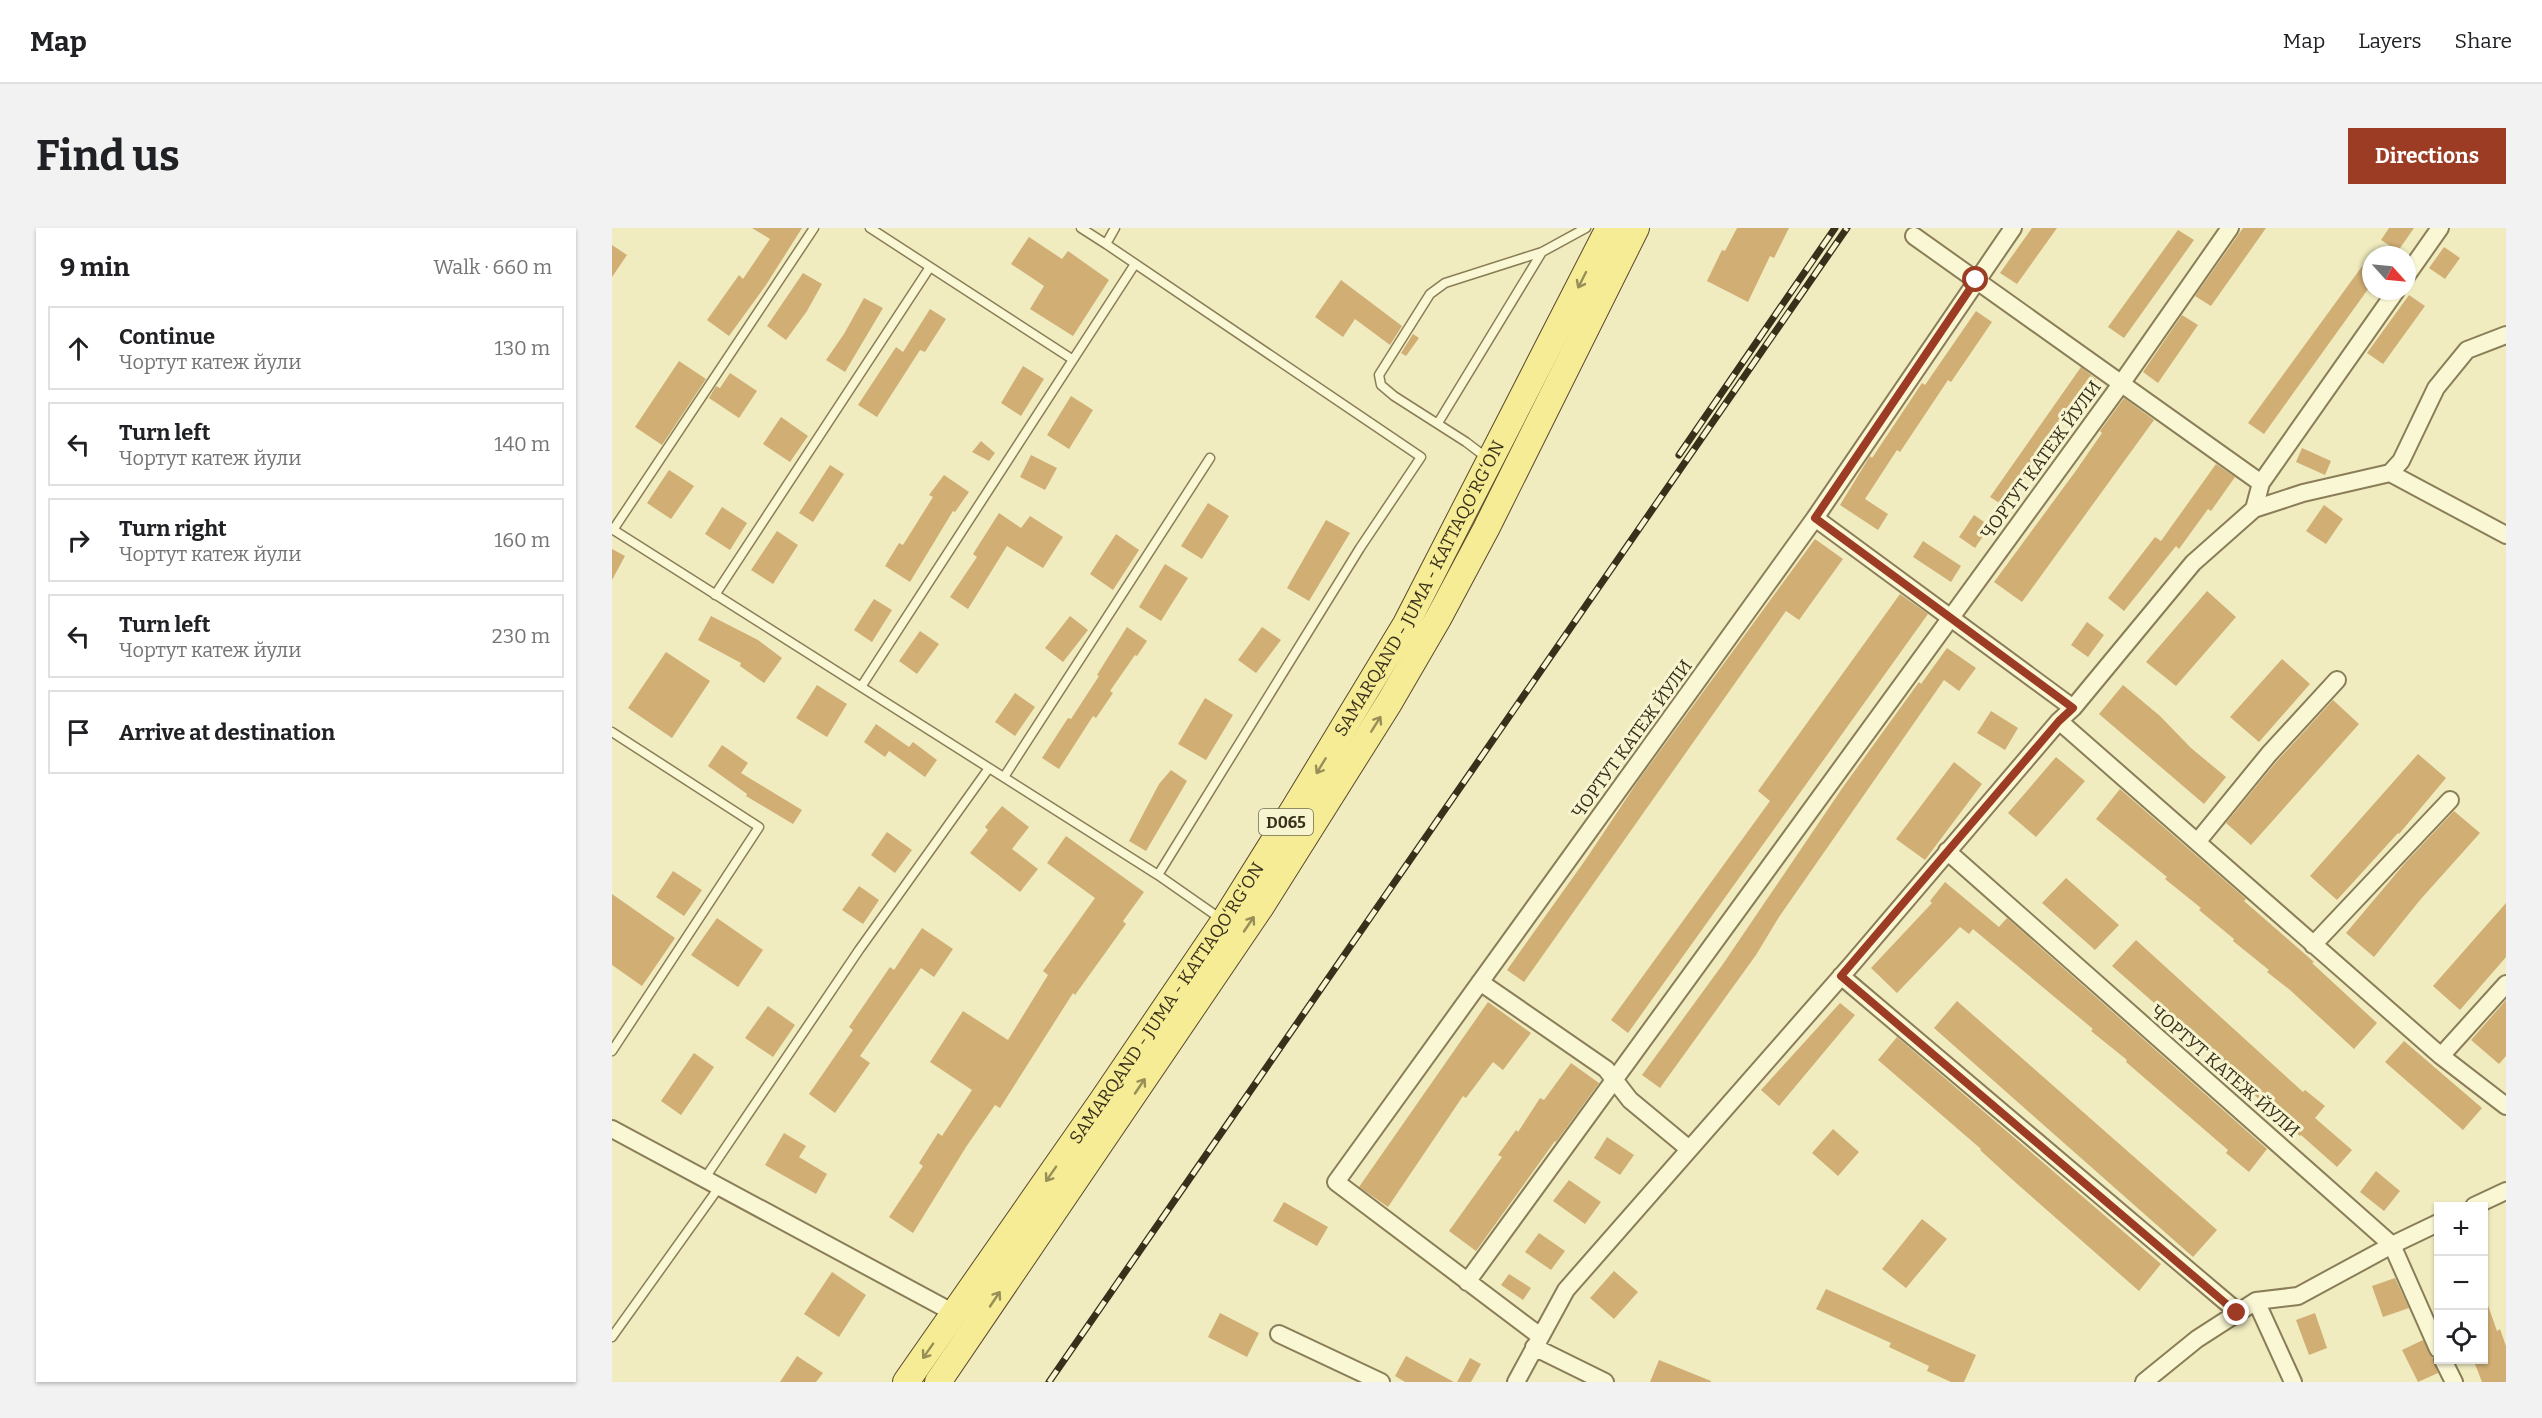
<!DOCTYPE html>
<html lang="en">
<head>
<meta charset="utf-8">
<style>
	:root { --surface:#fff; --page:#f2f2f2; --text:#202124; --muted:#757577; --line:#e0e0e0; --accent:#9c3c24 }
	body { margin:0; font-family:Bitter,serif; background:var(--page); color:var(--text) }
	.controls { position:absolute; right:18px; bottom:18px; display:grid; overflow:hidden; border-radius:0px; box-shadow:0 2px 4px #0004 }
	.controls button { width:54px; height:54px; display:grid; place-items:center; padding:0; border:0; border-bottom:2px solid var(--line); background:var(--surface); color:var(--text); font:30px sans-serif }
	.compass { position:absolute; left:1750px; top:18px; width:54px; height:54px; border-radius:50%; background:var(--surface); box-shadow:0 2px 4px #0004; rotate:117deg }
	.stop { position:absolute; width:18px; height:18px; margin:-14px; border:4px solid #9c3c24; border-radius:50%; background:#fff }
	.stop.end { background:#9c3c24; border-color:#fff; box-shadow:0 2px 6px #0008 }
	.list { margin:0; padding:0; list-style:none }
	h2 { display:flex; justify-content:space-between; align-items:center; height:78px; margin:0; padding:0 24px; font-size:26px }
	h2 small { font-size:20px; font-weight:400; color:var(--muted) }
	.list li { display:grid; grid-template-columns:39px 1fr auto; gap:18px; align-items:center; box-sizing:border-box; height:84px; margin:0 12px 12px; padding:0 12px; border:2px solid var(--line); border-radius:0px }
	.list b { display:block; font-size:22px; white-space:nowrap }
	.list p { margin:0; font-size:20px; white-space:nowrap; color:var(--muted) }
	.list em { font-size:20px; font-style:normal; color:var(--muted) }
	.icon { flex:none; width:33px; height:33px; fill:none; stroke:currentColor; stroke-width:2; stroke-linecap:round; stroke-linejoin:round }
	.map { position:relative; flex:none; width:1894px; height:1154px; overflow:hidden; border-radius:0px }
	header { display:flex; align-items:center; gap:36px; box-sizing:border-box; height:84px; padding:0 30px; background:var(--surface); border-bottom:2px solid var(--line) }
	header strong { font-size:28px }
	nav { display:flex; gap:33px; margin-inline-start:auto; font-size:21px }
	.intro { display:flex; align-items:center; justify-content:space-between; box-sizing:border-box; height:144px; padding:0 36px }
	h1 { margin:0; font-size:42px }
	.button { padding:15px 27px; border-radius:0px; background:var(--accent); color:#fff; font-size:21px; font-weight:700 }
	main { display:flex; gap:36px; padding:0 36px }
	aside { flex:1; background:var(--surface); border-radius:0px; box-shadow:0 2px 4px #0004 }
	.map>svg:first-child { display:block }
	.building { fill:#d0ae74 }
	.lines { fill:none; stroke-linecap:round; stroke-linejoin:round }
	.lane-casing { stroke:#8a7d57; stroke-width:11 }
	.street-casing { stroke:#8a7d57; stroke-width:20 }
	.primary-casing { stroke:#58492c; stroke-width:28 }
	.lane { stroke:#faf7d4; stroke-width:8 }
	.street { stroke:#faf7d4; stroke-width:16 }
	.primary { stroke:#f6ec95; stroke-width:26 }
	.rail-casing { stroke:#39301c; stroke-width:7 }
	.rail { stroke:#f7f4d0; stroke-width:4.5; stroke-dasharray:14; stroke-linecap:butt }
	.oneway { stroke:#988e58 }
	.route { stroke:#9c3c24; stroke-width:8 }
	.labels { text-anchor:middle; stroke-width:6; stroke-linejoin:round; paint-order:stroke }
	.shield { fill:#f7f4d0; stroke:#726b52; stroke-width:1.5 }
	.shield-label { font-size:16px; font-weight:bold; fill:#39301c }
	.street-label { font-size:18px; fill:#39301c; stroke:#f7f4d0 }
</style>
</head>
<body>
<header>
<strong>Map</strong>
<nav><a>Map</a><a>Layers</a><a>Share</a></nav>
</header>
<div class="intro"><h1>Find us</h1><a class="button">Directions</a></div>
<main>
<aside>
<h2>9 min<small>Walk · 660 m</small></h2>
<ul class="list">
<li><svg class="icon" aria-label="ahead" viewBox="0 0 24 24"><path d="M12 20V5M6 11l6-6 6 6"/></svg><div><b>Continue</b><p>Чортут катеж йули</p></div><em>130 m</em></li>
<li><svg class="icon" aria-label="left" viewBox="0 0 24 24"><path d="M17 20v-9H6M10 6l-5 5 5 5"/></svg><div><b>Turn left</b><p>Чортут катеж йули</p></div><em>140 m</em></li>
<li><svg class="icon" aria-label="right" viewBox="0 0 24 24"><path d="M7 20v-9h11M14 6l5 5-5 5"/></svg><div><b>Turn right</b><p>Чортут катеж йули</p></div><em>160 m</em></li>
<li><svg class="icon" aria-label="left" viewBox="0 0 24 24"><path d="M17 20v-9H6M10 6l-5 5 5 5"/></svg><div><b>Turn left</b><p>Чортут катеж йули</p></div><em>230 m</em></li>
<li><svg class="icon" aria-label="arrive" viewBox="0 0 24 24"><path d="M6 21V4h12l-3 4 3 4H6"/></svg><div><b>Arrive at destination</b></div></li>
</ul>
</aside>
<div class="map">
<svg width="1894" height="1154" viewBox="0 0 1894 1154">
	<rect width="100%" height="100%" fill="#f0ecc0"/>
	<!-- building -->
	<path class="building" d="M140,0H190L154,57L117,108L95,92L127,47L131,51L158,11Z
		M1125,0H1177L1162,30L1158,28L1136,74L1095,53L1110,22L1113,23Z
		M1420,0H1445L1405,56L1388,45Z
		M1631,0H1654L1599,78L1583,68Z
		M1777,0H1802L1786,23L1769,12Z
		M1566,2L1582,12L1512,110L1496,99Z
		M417,9L450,31L456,23L497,52L461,108L418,81L432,58L399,36Z
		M0,17L15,27L0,49Z
		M1832,19L1848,30L1833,51L1817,40Z
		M1759,26V57L1652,206L1636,195Z
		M191,45L210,56L195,83L174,112L155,98Z
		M729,52L790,98L778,117L743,91L731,109L703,89Z
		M1797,67L1813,78L1771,136L1755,125Z
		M252,70L271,80L233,144L214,132L232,106Z
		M318,81L334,91L313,124L308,122L265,189L246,177L284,119L291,124Z
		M1364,83L1380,94L1339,154L1336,152L1288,224L1285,222L1253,271L1276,286L1266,302L1228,277L1258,228L1260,230L1310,155L1313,157Z
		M1570,87L1586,97L1546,155L1531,144Z
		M801,106L807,110L794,128L789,125Z
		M67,133L94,151L50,217L23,199Z
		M411,138L432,151L409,188L389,175Z
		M1469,139L1484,151L1445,203L1394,279L1378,269Z
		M118,145L145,163L127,190L97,170L104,158L108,160Z
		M459,168L481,182L457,221L435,207Z
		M1512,170L1542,192L1410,374L1382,354L1463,244L1490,205L1488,203Z
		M169,189L196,208L178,234L151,216Z
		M369,213L383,225L377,233L360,224Z
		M1690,220L1719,233L1713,247L1684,234Z
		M419,227L445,240L433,262L408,249Z
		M1604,236L1623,249L1599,283L1596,281L1567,321L1564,318L1512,383L1496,370L1543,309L1549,313Z
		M218,237L232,246L201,294L187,285Z
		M57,242L82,258L59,291L35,275Z
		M332,247L357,264L343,284L341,283L298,354L273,338L287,315L291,317L321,269L317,267Z
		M596,275L617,288L590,331L569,318Z
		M1712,277L1731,291L1714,316L1694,303Z
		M110,279L135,295L118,322L93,306Z
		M387,285L409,300L418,288L451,309L431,340L395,318L356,381L338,369L365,329L361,326Z
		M1362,287L1378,298L1363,320L1347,309Z
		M714,292L738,305L697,373L675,360Z
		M165,303L186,317L161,356L139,342Z
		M504,306L527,322L501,362L478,346Z
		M1203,311L1231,331L1187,392L1174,383L912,754L895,742L974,631L1026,553Z
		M1311,313L1349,338L1339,354L1301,329Z
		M0,321L13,328L0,352Z
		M553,336L576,350L549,393L527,379Z
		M1595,363L1624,389L1564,458L1534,434Z
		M1288,366L1316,386L1016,805L999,792L1158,573L1146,563Z
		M262,371L280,382L260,414L242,402Z
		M99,388L146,412L170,430L152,455L128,438L129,435L86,412Z
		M458,388L476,402L451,434L433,420Z
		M1475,394L1492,407L1476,429L1459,417Z
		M515,399L535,413L525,428L523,427L498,463L501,465L484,490L481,488L447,541L430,530L456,490L459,491L487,448L485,447Z
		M650,399L669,412L644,445L626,432Z
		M308,403L327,416L305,446L287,433Z
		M1335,420L1364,440L1347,463L1332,452L1167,689L1144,727L1048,860L1030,847L1111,736L1231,559L1307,454L1309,456Z
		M54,424L98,453L60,510L16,480Z
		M1670,431L1698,456L1647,514L1618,489Z
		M205,457L235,476L215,509L184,490Z
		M1511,457L1548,488L1579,520L1614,549L1592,576L1487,486Z
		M403,465L423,479L403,508L383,494Z
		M593,470L621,487L594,532L566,516Z
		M1721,472L1747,496L1639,617L1614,595L1665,533Z
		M1379,483L1406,500L1393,522L1365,505Z
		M264,496L297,519L301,514L325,532L313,549L277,523L273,529L252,514Z
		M110,517L136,535L129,545L190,582L181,596L134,568L135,566L96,538Z
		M1806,526L1834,550L1787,606L1786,605L1725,672L1698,648Z
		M1444,529L1473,553L1424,609L1396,585Z
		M1342,534L1370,556L1313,632L1284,611Z
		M559,542L575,553L534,623L517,613L547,556Z
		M1508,561L1634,671L1632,673L1702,734L1700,735L1765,795L1742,821L1678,762L1655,744L1657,742L1621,713L1622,711L1587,682L1589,680L1553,651L1555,649L1484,591Z
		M390,578L417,599L400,621L426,641L408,664L358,625L376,602L373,599Z
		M1842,583L1868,605L1808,672L1762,729L1734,705L1793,635Z
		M275,604L300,622L283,645L259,627Z
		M454,608L532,664L511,693L514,696L463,767L461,765L388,880L383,877L354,919L301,1005L277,989L311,938L307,935L326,905L330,908L360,862L318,834L351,783L396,812L436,747L431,743L483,670L435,635Z
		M61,643L90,662L72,688L44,669Z
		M1454,650L1507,697L1483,722L1430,675Z
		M1333,654L1387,699L1395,690L1655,921L1637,944L1614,925L1616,922L1514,834L1515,832L1479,803L1481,801L1361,701L1357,706L1348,699L1285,765L1259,740L1320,675L1318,673Z
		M247,658L267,672L251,696L230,682Z
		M0,666L63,710L30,758L0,737Z
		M1894,675V729L1848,782L1821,758Z
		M105,690L151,722L126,759L79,727Z
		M310,700L341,721L322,749L309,740L248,828L258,835L223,885L197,866L241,802L237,799L278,739L282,742Z
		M1524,712L1691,864L1693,862L1713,878L1703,890L1740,922L1725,939L1689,907L1688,908L1668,892L1604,829L1500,738Z
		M1894,772V828L1887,836L1859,812Z
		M1345,773L1605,1002L1581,1029L1322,800Z
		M876,774L919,805L891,842L881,834L854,870L851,868L776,979L747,959Z
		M1228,775L1243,787L1167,878L1149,862Z
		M156,778L183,797L161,829L133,810Z
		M1285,809L1549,1036L1527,1063L1403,954L1368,922L1369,921L1266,832Z
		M1792,813L1870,880L1851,902L1773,834Z
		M82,825L102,839L69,887L49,873Z
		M959,835L987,855L944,914L943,913L864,1023L837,1003L890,929L886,927L904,902L906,904L928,870L932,872Z
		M1221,901L1247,924L1226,948L1200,925Z
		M172,905L194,918L187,929L215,946L204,966L153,937Z
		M995,909L1022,927L1008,947L982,930Z
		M1764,943L1788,963L1772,983L1748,964Z
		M957,952L989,974L973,996L941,973Z
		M672,974L716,999L705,1018L661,993Z
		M1310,991L1335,1011L1294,1060L1270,1041Z
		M927,1005L953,1023L939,1042L913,1024Z
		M1002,1043L1026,1064L1002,1091L978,1070Z
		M220,1044L254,1067L227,1109L192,1086Z
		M897,1046L919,1060L911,1072L889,1057Z
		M1783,1050L1797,1080L1771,1089L1760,1058Z
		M1214,1061L1364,1127L1352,1154H1339L1315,1143L1317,1138L1277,1119L1279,1115L1204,1081Z
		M1873,1069L1885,1103L1888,1101L1894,1118V1154H1870L1861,1131H1872Z
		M608,1085L647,1105L635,1129L596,1109Z
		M1703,1085L1715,1120L1697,1127L1684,1092Z
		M1811,1112L1821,1130L1826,1145L1806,1154L1790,1122Z
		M185,1128L211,1145L204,1154H168Z
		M794,1128L842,1154H793L783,1148Z
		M858,1130L869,1136L859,1154H845Z
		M1047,1132L1099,1153V1154H1038Z"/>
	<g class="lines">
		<!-- lane casing -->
		<g class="lane-casing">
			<path id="lane" d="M258,0L460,131
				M469,0L494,16
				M503,0L494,16L809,229L748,320L546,647
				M826,195L930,24
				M875,230L854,214L782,168L769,157L767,147L818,66L833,55L930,24L974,0
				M0,301L546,647L609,691
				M1,302L202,0
				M103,367L318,39
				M249,459L523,36
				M0,504L147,599L0,823
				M392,549L598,230
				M93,950L247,722L377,540
				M0,1109L108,958"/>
		</g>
		<!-- street casing -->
		<g class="street-casing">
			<path id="street" d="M1302,8L1649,255L1642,281
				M1795,47L1828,0
				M1778,245L1789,233L1824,160L1855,122L1894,107
				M1778,245L1894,307
				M1649,255L1784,63
				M1203,290L1461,480
				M1447,493L1829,828L1894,878
				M1586,613L1657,526L1725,452
				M1335,623L1780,1017L1826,1121
				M1701,717L1838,572
				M1229,748L1620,1079L1625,1085
				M868,754L994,841L1018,872L1077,921
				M1829,828L1894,756
				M0,901L342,1085
				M1862,978L1894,963
				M855,1054L1509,156L1618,0
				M1644,1073L1681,1154
				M667,1106L769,1154
				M928,1108L724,954L1203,290L1401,0
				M922,1119L993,1154
				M1831,1132L1842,1154
				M904,1154L954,1062L1240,736L1447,493L1461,480L1581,335L1642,281L1691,265L1778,245
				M1532,1154L1585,1111L1644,1073L1686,1068L1780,1017L1826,995"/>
		</g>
		<!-- primary casing -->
		<g class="primary-casing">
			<g id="primary">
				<path id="s1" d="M294,1154L490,873L612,693L682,581L794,396L997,0"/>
				<path d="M326,1154L648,680L777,475L827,389L874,301L1024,0"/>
			</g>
		</g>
		<!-- lane -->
		<use href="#lane" class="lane"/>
		<!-- street -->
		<use href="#street" class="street"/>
		<!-- primary -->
		<use href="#primary" class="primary"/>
		<!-- rail casing -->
		<g class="rail-casing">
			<path id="rail" d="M1067,227L1223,0
				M437,1154L1235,0"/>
		</g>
		<!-- rail -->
		<use href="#rail" class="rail"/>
	</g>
	<!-- one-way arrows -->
	<defs><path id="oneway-shaft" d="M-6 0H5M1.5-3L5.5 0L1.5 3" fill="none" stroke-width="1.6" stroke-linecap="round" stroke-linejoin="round" transform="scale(1.5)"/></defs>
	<g class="oneway">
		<use href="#oneway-shaft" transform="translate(970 52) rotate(117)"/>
		<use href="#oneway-shaft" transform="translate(764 496) rotate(-58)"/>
		<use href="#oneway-shaft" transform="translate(709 538) rotate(121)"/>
		<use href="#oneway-shaft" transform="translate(637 696) rotate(-56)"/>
		<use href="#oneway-shaft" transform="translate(528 858) rotate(-56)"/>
		<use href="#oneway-shaft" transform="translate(439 946) rotate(125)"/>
		<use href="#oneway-shaft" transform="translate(383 1071) rotate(-56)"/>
		<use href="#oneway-shaft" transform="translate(316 1123) rotate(125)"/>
	</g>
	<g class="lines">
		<!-- route -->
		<path class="route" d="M1364,52L1203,290L1461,480L1447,493L1229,748L1625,1085"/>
	</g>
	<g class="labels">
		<!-- shield labels -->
		<rect class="shield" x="647" y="581" width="54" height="26" rx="4.5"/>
		<g class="shield-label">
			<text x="674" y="600">D065</text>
		</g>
		<!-- street labels -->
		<g class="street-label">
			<text transform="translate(1429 232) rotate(-54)" y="6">ЧОРТУТ КАТЕЖ ЙУЛИ</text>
			<text dy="6" stroke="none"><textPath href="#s1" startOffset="946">SAMARQAND - JUMA - KATTAQO‘RG‘ON</textPath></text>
			<text transform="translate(1020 511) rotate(-54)" y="6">ЧОРТУТ КАТЕЖ ЙУЛИ</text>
			<text dy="6" stroke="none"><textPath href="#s1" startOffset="460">SAMARQAND - JUMA - KATTAQO‘RG‘ON</textPath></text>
			<text transform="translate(1613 843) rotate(41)" y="6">ЧОРТУТ КАТЕЖ ЙУЛИ</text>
		</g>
	</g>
</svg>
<div class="controls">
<button>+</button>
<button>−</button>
<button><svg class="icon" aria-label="locate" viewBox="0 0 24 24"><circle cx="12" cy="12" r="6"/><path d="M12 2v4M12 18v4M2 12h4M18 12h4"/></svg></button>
</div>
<svg class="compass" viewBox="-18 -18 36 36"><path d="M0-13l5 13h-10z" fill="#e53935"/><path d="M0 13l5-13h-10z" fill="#757577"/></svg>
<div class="stop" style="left:1364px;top:52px"></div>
<div class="stop end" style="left:1625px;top:1085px"></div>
</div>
</main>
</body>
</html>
